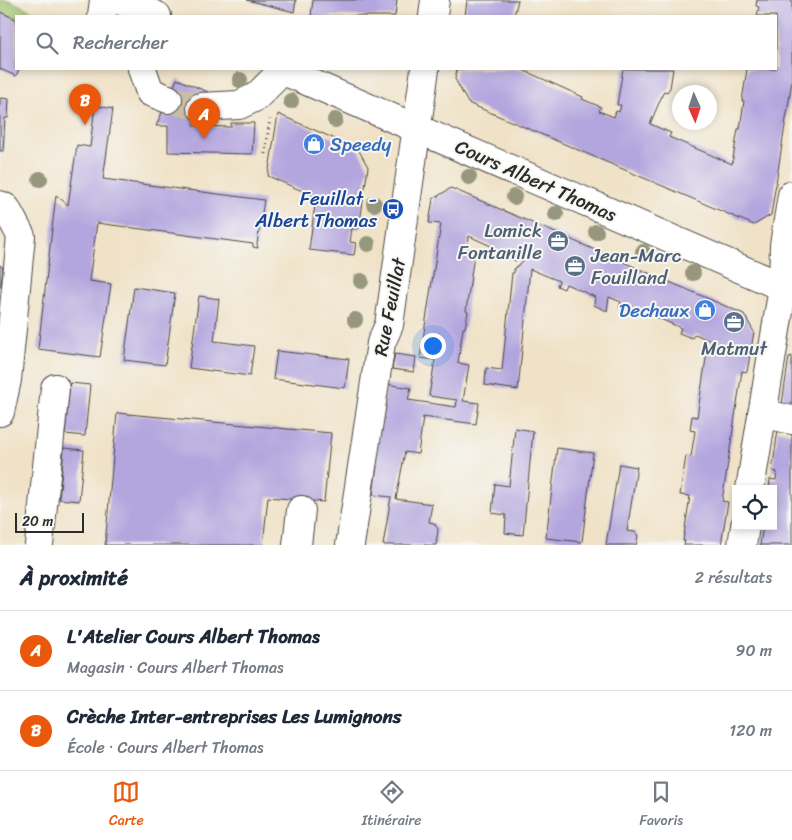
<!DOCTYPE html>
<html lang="fr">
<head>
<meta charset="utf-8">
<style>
	:root { --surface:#fff; --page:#f2f2f3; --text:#1f2937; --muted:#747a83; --line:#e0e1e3; --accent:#ea580c }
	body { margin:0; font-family:Sriracha,sans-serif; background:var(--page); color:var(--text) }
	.controls { position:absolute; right:15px; bottom:15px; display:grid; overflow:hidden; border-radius:0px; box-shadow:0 2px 8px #0003 }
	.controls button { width:45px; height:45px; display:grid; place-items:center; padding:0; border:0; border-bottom:1px solid var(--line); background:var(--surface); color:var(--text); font:25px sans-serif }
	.compass { position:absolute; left:672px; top:85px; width:45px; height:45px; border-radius:50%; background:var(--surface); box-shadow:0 2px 8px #0003; rotate:177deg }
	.scale { position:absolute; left:15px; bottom:12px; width:69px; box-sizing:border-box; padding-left:5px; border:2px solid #2b2b2b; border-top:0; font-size:14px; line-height:18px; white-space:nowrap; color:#2b2b2b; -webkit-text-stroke:4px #f6f6f2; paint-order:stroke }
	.you { position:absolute; left:432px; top:345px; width:18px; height:18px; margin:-12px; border:4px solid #fff; border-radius:50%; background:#1a73e8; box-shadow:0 0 0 8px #1a73e833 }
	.badge { display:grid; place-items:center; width:32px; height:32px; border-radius:50%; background:var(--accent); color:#fff; font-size:16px; font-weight:700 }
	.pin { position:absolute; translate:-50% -41px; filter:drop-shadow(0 1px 2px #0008) }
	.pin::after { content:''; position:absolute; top:26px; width:18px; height:15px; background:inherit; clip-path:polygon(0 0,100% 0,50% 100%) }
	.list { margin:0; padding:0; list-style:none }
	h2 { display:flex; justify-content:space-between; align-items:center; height:65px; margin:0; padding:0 20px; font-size:21px }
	h2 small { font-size:16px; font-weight:400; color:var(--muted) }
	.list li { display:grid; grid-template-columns:32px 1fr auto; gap:15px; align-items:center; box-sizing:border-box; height:80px; padding:0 20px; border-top:1px solid var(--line) }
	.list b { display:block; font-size:19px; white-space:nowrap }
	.list p { margin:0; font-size:16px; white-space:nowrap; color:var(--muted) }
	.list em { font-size:16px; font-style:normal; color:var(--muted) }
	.icon { flex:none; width:28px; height:28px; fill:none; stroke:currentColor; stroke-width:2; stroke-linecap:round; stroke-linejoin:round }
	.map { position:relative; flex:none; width:792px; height:545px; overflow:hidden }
	.search { position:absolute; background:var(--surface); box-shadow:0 2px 8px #0003; left:15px; right:15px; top:15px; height:55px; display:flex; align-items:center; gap:12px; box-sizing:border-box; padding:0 18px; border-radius:0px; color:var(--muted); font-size:19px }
	.sheet { height:225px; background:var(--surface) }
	nav { display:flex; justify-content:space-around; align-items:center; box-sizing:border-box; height:70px; border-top:1px solid var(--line); background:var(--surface); font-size:14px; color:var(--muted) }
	nav a { display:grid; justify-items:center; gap:2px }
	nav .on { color:var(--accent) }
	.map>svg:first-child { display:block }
	.green { fill:#9dc36e; stroke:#64774c }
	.building { fill:#b3a6de }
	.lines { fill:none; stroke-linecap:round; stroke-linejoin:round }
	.minor-tunnel { stroke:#c9bda8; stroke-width:28; stroke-dasharray:28 14; stroke-linecap:butt }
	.minor-casing { stroke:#494642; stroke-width:30 }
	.major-casing { stroke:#494642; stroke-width:30 }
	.path { stroke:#494642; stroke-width:3; stroke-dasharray:1 4; stroke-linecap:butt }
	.minor { stroke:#fff; stroke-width:28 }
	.major { stroke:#fff; stroke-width:28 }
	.tree { fill:#96977c }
	.labels { text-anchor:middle; stroke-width:4; stroke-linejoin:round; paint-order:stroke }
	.shop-label { font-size:19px; fill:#366cbe; stroke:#f6f6f2; text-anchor:start }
	.street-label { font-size:19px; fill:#2b2b2b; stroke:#f6f6f2 }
	.transit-label { font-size:19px; fill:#164399; stroke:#f6f6f2; text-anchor:end }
	.service-label { font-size:19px; fill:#4e5e75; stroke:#f6f6f2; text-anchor:end }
</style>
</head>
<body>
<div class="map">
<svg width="792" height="545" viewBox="0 0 792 545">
	<rect width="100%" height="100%" fill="#f6f6f2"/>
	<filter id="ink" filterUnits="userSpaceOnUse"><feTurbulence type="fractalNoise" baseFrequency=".02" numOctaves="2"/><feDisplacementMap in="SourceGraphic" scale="10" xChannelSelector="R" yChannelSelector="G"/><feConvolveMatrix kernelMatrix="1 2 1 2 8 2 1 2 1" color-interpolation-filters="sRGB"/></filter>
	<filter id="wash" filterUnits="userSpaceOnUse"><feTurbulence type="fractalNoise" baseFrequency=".0096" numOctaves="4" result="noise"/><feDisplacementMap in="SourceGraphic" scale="20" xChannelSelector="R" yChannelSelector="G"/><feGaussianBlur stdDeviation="1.12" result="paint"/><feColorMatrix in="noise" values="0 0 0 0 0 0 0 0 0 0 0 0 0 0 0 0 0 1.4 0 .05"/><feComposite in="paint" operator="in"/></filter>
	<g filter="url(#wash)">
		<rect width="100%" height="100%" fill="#f0e2c7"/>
		<!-- green -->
		<path class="green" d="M0,0H8L37,13L36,16H16V19L0,12Z"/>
		<g id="blocks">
			<!-- building -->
			<path class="building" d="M247,0H296L294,12Z
				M313,0H397L395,16H311Z
				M467,0H518L514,16H465Z
				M757,0H792V81L771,215L754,225L468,103L455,79L457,69H523L525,71L583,97L582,99L601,107L599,111L614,117L616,111L619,112L621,105H617L623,69H673L670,88L667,92L664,91L650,124L671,133L669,137L732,164L738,129H740L744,101H742L747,69H776V16H757L759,7L756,6Z
				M0,12L16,19V69H19L16,76L0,69Z
				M177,79L208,92L193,126L231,127V123H254L252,154L168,152V126H156Z
				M0,98L9,99L8,118H5L3,151H0Z
				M95,105L113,109L103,179L264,200L257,244L258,248L253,247V244L97,223L89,281L111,284L100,357L38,349L56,195L68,205L77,145L90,147Z
				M278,114L358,149L368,167L359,229L352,228L350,242L356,243L354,255L309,250L316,197L268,176Z
				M451,188L744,314L754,332L747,372L742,371L722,501L728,502L721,545H684L685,541H683L690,496L680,495L686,456L691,457L695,431L690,430L692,416L697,417L707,352H709L711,341L695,334L692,338L679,333L681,328L635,308L633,313L619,307L621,302L609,297L607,311L594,305L595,297L566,284L564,289L557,286L559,281L530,269L518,390L485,385L486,368L502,370L512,273H514V269L523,261L518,258L516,261L492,250L493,247L469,236L467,254L474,255L466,311L468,312L465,328H463L458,363L469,365L463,401L479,403L476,424L423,417L418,454L405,452L396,499L432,504L429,522L434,523L438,529L436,545H383L391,497L373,495L377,466H374L386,384L411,388L408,400L456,407L457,400L429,396L435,360L420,358L441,224L429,223L433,199Z
				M0,265L3,268L1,287H0Z
				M134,287L175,293L165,365L124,360Z
				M199,296L219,299L214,341L254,346L250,376L189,368Z
				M277,351L349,359L345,388L273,379Z
				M395,354L416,357L414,372L392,369Z
				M792,356V407L782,404L789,357Z
				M70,383L90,385L85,436L65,434Z
				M117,413L331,433L324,502L268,497L263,545H105Z
				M515,428L533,431L523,535L505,533L506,515L492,513L495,484L509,486Z
				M778,430L792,433V545H760L763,526H773L774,493L773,489H769L770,479L776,480L777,472L772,471Z
				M64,448L84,450L79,501L59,499Z
				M557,448L593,453L582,542L546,538Z
				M619,464L637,467L627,531L635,532L638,536L636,545H606Z"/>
		</g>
	</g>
	<g filter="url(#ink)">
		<use href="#blocks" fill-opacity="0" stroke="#494642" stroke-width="1"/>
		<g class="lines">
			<!-- minor-tunnel -->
			<path class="minor-tunnel" d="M168,99L201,107"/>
			<!-- minor casing -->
			<g class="minor-casing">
				<path id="minor" d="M102,16L104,0
					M433,16L435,0
					M142,69L150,92L168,99
					M201,107L239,105L256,97L283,70
					M0,205L6,208L21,236L7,380L0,412
					M762,413L792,420
					M750,489L783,287L784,245L792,195
					M39,545L55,388
					M297,545L301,510
					M350,545L381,343L389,325L425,69
					M742,545L745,526"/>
			</g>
			<!-- major casing -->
			<g class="major-casing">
				<path id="major" d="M119,0L157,16
					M279,69L792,291"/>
			</g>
			<!-- path -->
			<path class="path" d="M265,154L270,119"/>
			<!-- minor -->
			<use href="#minor" class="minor"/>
			<!-- major -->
			<use href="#major" class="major"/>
		</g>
		<!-- trees -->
		<g class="tree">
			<circle cx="240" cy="80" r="8"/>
			<circle cx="291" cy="101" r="8"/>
			<circle cx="335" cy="120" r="8"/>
			<circle cx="469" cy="177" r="8"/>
			<circle cx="40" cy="179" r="8"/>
			<circle cx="514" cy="197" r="8"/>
			<circle cx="374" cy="204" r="8"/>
			<circle cx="556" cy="214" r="8"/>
			<circle cx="596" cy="232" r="8"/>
			<circle cx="368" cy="244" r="8"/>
			<circle cx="643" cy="252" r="8"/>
			<circle cx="693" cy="273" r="8"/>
			<circle cx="361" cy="281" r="8"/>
			<circle cx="355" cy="320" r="8"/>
		</g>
	</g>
	<!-- icons -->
	<defs>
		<g id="shop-disc" transform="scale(1.125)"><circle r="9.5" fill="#3f7fe0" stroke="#f6f6f2"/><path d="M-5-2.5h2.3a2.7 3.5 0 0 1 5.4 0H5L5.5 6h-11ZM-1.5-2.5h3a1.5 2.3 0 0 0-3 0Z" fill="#fff"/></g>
		<g id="bus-disc" transform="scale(1.125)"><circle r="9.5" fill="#1a4fb4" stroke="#f6f6f2"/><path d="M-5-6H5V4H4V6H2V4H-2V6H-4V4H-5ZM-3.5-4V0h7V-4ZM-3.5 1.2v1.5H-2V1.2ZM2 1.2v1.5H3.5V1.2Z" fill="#fff"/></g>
		<g id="office-disc" transform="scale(1.125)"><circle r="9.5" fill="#5c6f8a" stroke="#f6f6f2"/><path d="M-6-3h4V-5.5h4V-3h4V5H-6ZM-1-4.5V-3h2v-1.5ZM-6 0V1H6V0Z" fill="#fff"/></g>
	</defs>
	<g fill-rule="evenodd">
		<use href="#shop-disc" x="314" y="144"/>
		<use href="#bus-disc" x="393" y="209"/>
		<use href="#office-disc" x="558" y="241"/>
		<use href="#office-disc" x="575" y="266"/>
		<use href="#shop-disc" x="705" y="310"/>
		<use href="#office-disc" x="734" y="322"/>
	</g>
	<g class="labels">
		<!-- shop labels -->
		<g class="shop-label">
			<text x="330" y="151">Speedy</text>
			<text x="689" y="317" text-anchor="end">Dechaux</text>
		</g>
		<!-- street labels -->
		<g class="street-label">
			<text transform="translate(536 180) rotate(24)" y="7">Cours Albert Thomas</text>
			<text transform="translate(389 307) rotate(-79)" y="7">Rue Feuillat</text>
		</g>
		<!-- transit labels -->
		<g class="transit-label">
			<text x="377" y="205">Feuillat -<tspan x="377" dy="22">Albert Thomas</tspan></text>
		</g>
		<!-- service labels -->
		<g class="service-label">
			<text x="542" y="237">Lomick<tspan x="542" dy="22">Fontanille</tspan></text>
			<text x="591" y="262" text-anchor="start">Jean-Marc<tspan x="591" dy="22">Fouilland</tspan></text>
			<text x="734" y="355" text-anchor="middle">Matmut</text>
		</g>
	</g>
</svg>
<div class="controls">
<button><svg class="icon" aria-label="locate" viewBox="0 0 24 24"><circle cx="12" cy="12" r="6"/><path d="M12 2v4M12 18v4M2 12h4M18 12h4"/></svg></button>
</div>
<svg class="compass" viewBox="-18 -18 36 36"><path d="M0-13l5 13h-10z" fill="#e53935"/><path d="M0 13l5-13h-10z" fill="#747a83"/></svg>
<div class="scale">20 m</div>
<div class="you"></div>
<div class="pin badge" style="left:204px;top:139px">A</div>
<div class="pin badge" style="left:85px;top:125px">B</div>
<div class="search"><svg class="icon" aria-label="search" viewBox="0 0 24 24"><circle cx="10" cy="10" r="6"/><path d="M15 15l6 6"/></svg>Rechercher</div>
</div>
<section class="sheet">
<h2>À proximité<small>2 résultats</small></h2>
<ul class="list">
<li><span class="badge">A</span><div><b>L'Atelier Cours Albert Thomas</b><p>Magasin · Cours Albert Thomas</p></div><em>90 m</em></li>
<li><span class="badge">B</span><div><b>Crèche Inter-entreprises Les Lumignons</b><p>École · Cours Albert Thomas</p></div><em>120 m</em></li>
</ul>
</section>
<nav>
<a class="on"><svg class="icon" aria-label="map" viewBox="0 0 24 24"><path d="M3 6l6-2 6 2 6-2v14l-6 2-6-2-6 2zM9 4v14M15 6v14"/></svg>Carte</a>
<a><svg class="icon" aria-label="directions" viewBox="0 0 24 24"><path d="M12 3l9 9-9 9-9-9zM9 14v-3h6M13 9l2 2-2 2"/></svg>Itinéraire</a>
<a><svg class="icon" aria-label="saved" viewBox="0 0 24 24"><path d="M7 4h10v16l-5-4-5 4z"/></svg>Favoris</a>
</nav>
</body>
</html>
